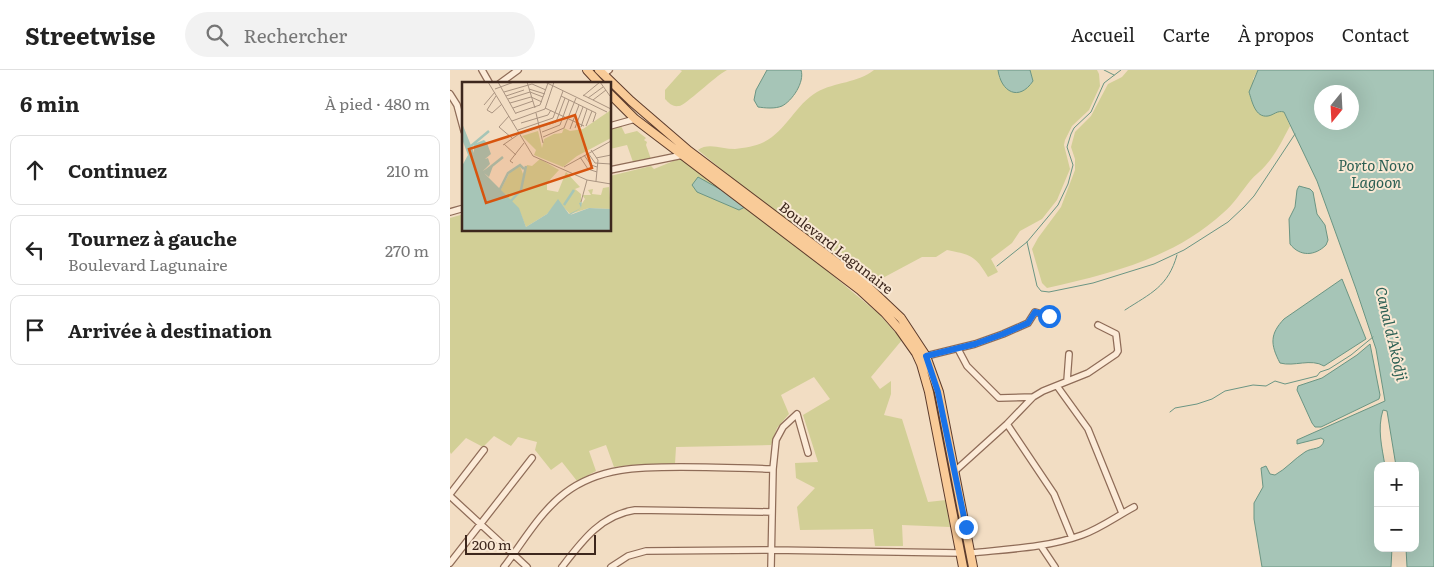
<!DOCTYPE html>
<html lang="fr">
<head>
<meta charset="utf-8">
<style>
	:root { --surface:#fff; --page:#f2f2f2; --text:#222; --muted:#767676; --line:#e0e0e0 }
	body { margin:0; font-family:Literata,serif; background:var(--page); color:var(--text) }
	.controls { position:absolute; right:15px; bottom:15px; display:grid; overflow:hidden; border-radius:10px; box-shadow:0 5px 20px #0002 }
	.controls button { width:45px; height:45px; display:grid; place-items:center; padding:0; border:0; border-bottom:1px solid var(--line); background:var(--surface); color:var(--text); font:25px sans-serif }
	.compass { position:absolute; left:864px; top:15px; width:45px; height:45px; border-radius:50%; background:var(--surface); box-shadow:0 5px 20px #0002; rotate:198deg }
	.scale { position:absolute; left:15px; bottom:12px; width:131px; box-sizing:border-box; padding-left:5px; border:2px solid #3d271d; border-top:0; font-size:14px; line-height:18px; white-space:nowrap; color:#3d271d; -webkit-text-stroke:4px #f9e8d4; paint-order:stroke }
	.stop { position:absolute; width:15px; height:15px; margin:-11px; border:4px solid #1a73e8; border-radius:50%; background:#fff }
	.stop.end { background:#1a73e8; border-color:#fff; box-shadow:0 1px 5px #0008 }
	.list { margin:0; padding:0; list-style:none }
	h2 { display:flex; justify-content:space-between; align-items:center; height:65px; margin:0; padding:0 20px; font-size:21px }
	h2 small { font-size:16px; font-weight:400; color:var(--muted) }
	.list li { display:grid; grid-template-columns:32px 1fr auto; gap:15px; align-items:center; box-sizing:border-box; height:70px; margin:0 10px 10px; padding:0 10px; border:1px solid var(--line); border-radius:10px }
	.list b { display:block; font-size:19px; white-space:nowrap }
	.list p { margin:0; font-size:16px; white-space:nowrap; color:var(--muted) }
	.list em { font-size:16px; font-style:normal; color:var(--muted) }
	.icon { flex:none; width:28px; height:28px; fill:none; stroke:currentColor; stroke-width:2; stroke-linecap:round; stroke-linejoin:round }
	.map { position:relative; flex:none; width:984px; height:497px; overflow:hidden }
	header { display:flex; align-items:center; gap:30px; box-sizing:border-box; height:70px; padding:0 25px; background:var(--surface); border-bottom:1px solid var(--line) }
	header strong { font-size:24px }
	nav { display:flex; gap:28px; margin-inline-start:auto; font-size:18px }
	.search { width:350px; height:45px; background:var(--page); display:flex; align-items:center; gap:12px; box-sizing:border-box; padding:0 18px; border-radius:28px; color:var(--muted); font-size:19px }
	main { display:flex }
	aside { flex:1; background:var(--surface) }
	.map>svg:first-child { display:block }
	.green { fill:#d2cf96; fill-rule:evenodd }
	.water { fill:#a6c5b7; stroke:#6b9583; fill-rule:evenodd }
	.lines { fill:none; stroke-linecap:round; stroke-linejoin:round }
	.stream { stroke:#6b9583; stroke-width:1 }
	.minor-casing { stroke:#8f6c58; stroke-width:8 }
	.major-casing { stroke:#5c3b2c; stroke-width:10 }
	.minor { stroke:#fcebd8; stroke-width:5.5 }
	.major { stroke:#f9cb98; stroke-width:8 }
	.route { stroke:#1a73e8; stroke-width:6 }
	.labels { text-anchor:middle; stroke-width:4; stroke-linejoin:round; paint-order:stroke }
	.street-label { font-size:14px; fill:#3d271d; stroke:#f9e8d4 }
	.water-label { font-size:15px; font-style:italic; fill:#2b5f53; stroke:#f9e8d4 }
	.inset-river { fill:none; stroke:#a6c5b7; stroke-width:2.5 }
	.inset-road { fill:none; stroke:#aa9481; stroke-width:1 }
	.view { fill:#d7540e; fill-opacity:0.15; stroke:#d7540e; stroke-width:2.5 }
	.inset-edge { fill:none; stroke:#3d271d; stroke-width:2.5 }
</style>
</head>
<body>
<header>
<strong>Streetwise</strong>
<div class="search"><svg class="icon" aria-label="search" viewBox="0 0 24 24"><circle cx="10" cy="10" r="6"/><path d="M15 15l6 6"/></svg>Rechercher</div>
<nav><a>Accueil</a><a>Carte</a><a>À propos</a><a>Contact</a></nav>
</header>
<main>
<aside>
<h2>6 min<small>À pied · 480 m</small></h2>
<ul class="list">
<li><svg class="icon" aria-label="ahead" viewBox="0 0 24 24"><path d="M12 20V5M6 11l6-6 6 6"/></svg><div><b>Continuez</b></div><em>210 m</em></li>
<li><svg class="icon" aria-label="left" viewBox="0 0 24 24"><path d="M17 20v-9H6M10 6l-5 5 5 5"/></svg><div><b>Tournez à gauche</b><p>Boulevard Lagunaire</p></div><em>270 m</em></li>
<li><svg class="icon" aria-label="arrive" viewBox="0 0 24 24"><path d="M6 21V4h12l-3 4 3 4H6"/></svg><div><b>Arrivée à destination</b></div></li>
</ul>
</aside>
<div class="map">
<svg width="984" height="497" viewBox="0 0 984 497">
	<rect width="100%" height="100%" fill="#f2ddc3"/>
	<!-- green -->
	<path class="green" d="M230,0H277C265,6 235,36 229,36C222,37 219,33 215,29V20L232,1Z
		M424,0H548L549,8L580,15L583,11L580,0H647L649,4L650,16L639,40L622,56L615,70L614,75L620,99L607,130L592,149L570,161L562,173L541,189L548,202L538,207C525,185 521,185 497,180L486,187H472L414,218L248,80C258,72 272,79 285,79C294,78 306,76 314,72C336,61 346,34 367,22C385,12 408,13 424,0Z
		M678,0H808L803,9L817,46L830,41L834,42L840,56C833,69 826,84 816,95C811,101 805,105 800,111C791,122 784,134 773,143C724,188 660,204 597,218L592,213L582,179L588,168L611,137L625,100V89L621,77L625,62L641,46L658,14L672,7Z
		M171,56L175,64L187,61L196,68L194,70L197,72L196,75L201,89L183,92L177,75L160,79V59Z
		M238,85L429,244L452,270L421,307L430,319L441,311V324L434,345L452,349L478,432L496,430L500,457L452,455L453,476H425L423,459L350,460L347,437L365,418L346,408L345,393L368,392L353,345L380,329L364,307L331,325L339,344L327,358L321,375L226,377L225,394L180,395L164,397L156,375L139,381L146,401L127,411L112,392L101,400L85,380L87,372L68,367L61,376L44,366L33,377L16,368L1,384L0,382V148L14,144V160H160V106L201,96L204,99ZM242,114L286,128L294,138L289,140L248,122Z"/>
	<!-- water -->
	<path class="water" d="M317,0H351C355,12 342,31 332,36C325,39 315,38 308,37L304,30L306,20Z
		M548,0H580L583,11C569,32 551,22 548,0Z
		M808,0H984V497H957L956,478H965V396H946L937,341L933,340C927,359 932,377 935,396H928V478H942L941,497H812L804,449V433L813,417L811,398L816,396L820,404L825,405C836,399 844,389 855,382C862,377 872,381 874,370L871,368L847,374V370L935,331L926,279L906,219L867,111L834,42C827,40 824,45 818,46C805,48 802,31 799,22ZM872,22H902V52H872Z
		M248,107L286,128L295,137L289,140L247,122L242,115Z
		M849,116L860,119L863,122L867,144L875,155L878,170L876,175C865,186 850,187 840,174L839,149L845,137L847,120Z
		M892,209L916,269L874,296C861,288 844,297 830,293C820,274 820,264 834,249Z
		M920,274L930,325L929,329L871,357H865L862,353L847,320L848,316L872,308L907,285Z"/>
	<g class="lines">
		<!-- stream -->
		<path class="stream" d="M654,0L664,5
			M577,172L587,216L591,221L599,222L643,213L704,194L734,180L778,152L794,137L804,126L845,64
			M547,196L577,172L608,135L618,114L623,95L617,77L621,64L624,58L641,42L654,13L671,0
			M675,240C701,223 718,217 727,185
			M720,342L725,338L747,334L762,329L775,321L803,315L816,316L825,311L835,314L867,306L870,302L879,299L901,285L923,267"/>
		<!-- minor casing -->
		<g class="minor-casing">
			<path id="minor" d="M32,0L40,14
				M153,5L159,0
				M49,14L68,0
				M0,24L7,35L14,61
				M160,56L185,49
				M160,100L233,85
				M0,142L14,138
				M508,279L517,296L549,328L583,327
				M476,286L525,274L553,264L578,253L585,242L599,246
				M617,311L619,284
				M607,316L638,359L672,443
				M557,354L604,424L622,468
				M505,401L557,354L583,327L593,321L638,303L666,284L668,281L666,264L648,255
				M0,424L34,380
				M0,426L77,497
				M591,476L605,497
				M520,483C558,479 596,478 632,465C651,458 667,446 684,437
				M0,493L82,388
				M54,497C73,472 90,442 115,423C149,397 190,397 231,397C262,397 292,398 323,399
				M112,497C132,471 151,445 185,440L322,442
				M161,497L178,486L196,481L322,480L510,483
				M321,497L323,399L326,370L333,357L347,344L358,383"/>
		</g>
		<!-- major casing -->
		<g class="major-casing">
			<path id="major" d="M137,0L150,14
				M149,0L181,31L239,81L414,213L451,248L476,286L489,322L523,497
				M160,24L185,49L410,220L435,243L449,259L466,283L471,294L479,322L513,497"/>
		</g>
		<!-- minor -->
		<use href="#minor" class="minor"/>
		<!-- major -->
		<use href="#major" class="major"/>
	</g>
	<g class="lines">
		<!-- route -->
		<path class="route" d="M516,457L488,322L476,286L525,274L553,264L578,253L585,242L599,246"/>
	</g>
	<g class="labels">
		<!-- street labels -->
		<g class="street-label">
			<text transform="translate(386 178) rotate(38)" y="5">Boulevard Lagunaire</text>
		</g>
		<!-- water labels -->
		<g class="water-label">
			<text x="926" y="101">Porto Novo<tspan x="926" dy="17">Lagoon</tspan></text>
			<text transform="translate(941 264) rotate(77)" y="5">Canal d'Akôdji</text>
		</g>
	</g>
	<!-- overview -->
	<g transform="translate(12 12)">
		<rect width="149" height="149" fill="#f2ddc3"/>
		<path d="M149,28V56L115,74L101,85L72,73L74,68L60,54L76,49L80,66L82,57L92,52L100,51L102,46L108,49L121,47ZM78,77L97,88L85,101V108L96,110L104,90L118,105L113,107L119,112V123L123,117L120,113H129L126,108L131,107L130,112L139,113L141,106L147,105L149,127L127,126L108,132L96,119L85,132L64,145L57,128L38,109L48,90L58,84L61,92L65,83L70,84Z" fill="#d2cf96"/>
		<path d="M0,41L12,71V62L22,58L25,61L29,72L23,77L26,76L28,82L21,89L31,84L27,95L22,91L57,126L64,145L85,132L96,117L107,132L119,126L117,121L120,120L119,126L108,133L127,126L149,127V148H0V84L6,73L0,57Z" fill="#a6c5b7"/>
		<path class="inset-river" d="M9,64L27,49M21,91L41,75M37,109L46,91L58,83L62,87M47,121L59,108L64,84M102,123L112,108"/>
		<path class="inset-road" d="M26,0L71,74L125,98L149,102M36,0L54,32M65,0L73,26M83,0L145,30M138,0L148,14M33,7L52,0M67,7L83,12M42,10L70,2L84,8M121,13L149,27M34,14L25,28L30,31L40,22M44,14L62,8M99,14L134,31L131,40M121,14L138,0M126,16L141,5M46,17L68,10L81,15M131,18L144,8M48,21L69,15L80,20M22,23L33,10M51,26L71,19M83,26L122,44M54,31L78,23L86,1M74,31L81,61M47,34L37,45L50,56M50,39L83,27L92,0M59,41L86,33L89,28M124,44L130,29M119,45L125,27M113,46L121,25M108,47L117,23M56,48L91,36L101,9M80,50L98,43L107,18M58,52L94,40L103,16M81,55L102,46L114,16M42,62L54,73M41,63L57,52M129,68L136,78L134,99M126,71L133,81L149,82M122,73L129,83L135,85M118,75L126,87L135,90M134,76L149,73M51,81L48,79L62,61M102,85L149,59M119,120L125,98"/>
		<path class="view" d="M113,33L130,86L24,121L7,67Z"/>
		<rect width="149" height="149" class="inset-edge"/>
	</g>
</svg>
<div class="controls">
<button>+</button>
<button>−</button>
</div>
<svg class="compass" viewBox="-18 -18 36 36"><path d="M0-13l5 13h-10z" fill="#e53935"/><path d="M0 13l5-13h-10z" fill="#767676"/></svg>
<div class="scale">200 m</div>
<div class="stop" style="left:599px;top:246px"></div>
<div class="stop end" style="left:516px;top:457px"></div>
</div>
</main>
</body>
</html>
